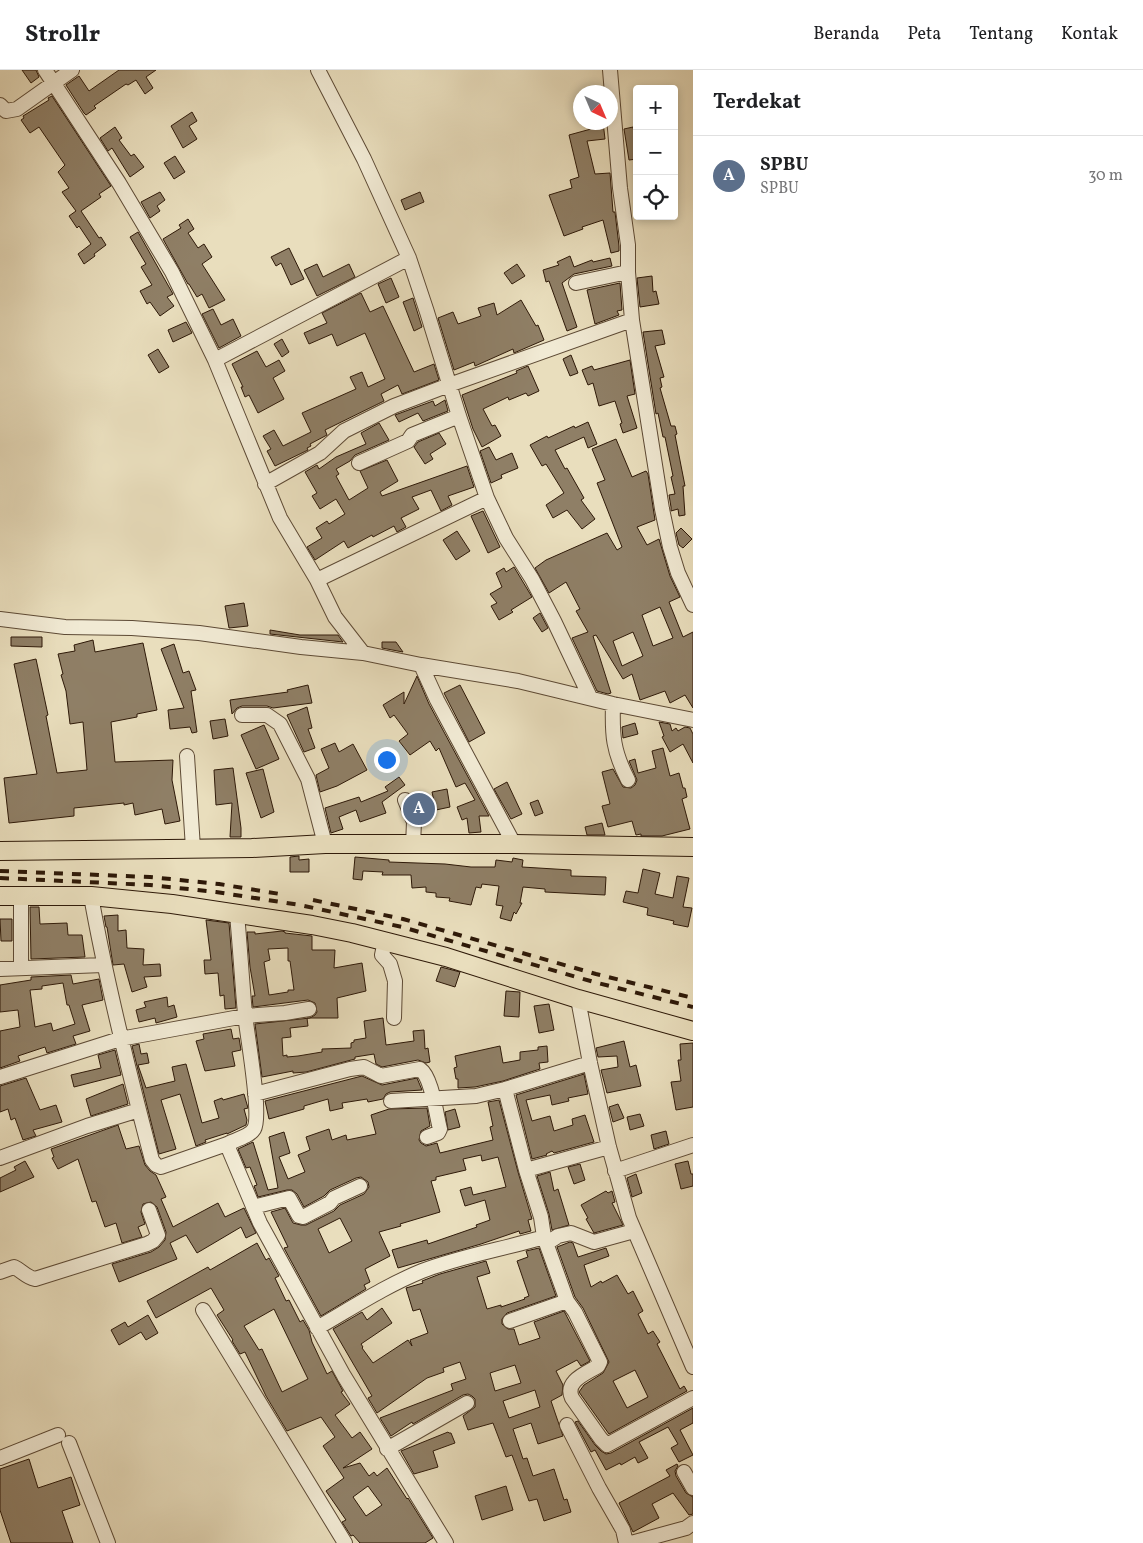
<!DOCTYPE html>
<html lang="id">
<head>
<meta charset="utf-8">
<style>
	:root { --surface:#fff; --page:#f6f6f6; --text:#202124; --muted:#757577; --line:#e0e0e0; --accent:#7c3aed }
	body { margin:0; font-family:Vollkorn,serif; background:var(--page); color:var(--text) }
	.controls { position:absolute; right:15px; top:15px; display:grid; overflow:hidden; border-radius:5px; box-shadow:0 2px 8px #0003 }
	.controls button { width:45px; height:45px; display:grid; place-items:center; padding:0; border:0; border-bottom:1px solid var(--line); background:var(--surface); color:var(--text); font:25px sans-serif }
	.compass { position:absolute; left:573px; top:15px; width:45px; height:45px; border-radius:50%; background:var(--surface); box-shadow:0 2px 8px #0003; rotate:136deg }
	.you { position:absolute; left:386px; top:689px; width:18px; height:18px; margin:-12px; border:4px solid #fff; border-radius:50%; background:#1a73e8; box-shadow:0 0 0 8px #1a73e833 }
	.badge { display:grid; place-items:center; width:32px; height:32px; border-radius:50%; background:var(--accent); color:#fff; font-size:16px; font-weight:700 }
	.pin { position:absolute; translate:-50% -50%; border:2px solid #fff; box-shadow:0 1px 5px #0006 }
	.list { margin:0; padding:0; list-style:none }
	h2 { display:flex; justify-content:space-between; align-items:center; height:65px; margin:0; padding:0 20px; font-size:21px }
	h2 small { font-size:16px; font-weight:400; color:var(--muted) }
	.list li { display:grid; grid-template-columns:32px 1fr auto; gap:15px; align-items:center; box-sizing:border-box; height:80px; padding:0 20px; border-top:1px solid var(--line) }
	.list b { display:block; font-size:19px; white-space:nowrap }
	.list p { margin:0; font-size:16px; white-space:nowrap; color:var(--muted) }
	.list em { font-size:16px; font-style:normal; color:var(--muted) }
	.icon { flex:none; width:28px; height:28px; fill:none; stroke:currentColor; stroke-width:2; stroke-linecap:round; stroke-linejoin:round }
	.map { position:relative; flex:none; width:693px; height:1473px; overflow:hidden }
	header { display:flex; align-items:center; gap:30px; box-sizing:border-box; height:70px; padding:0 25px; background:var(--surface); border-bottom:1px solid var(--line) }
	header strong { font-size:24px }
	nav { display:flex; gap:28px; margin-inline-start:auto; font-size:18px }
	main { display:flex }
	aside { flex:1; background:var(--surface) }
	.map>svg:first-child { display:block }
	.building { fill:#8f7f66; stroke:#2e1908; fill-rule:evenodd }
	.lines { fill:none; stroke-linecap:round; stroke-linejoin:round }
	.minor-casing { stroke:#5d4a35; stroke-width:16 }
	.major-casing { stroke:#2e1908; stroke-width:20 }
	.minor { stroke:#f1ead4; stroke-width:14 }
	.major { stroke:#e9debd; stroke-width:18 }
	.rail { stroke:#2e1908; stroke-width:4; stroke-dasharray:9 9; stroke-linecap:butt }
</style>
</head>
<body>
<header>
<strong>Strollr</strong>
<nav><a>Beranda</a><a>Peta</a><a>Tentang</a><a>Kontak</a></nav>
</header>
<main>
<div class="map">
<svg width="693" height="1473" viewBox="0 0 693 1473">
	<rect width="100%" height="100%" fill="#e9debd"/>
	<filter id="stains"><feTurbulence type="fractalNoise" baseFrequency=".004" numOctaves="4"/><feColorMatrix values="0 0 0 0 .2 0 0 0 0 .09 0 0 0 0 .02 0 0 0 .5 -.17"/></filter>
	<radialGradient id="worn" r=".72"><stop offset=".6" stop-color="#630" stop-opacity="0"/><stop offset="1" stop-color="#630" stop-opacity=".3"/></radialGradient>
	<!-- building -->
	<path class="building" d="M22,0H36L39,7L31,13Z
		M119,0H156L146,7L153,18L145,24L136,10L128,15L126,14L94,36L96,38L86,45L84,43L66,15L79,6L89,21Z
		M52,26L111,116L99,124L101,127L81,141L99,168L101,167L106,175L94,184L95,186L84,194L78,184L91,174L79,156L77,158L69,146L76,141L62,122L69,118L58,102L65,95L39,57L30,63L21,50L24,48L23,46L49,30L48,28Z
		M192,42L197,51L189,56L197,69L183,78L171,56Z
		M603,52L605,69L587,71L595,104L610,103L613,142H615L619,176V181L611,183L603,150L582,157L583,159L564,166L549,125L572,118L570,110L579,107L569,65L591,59V53Z
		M115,57L122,68L119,70L131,86L134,84L144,97L130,107L112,78L108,81L100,68Z
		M633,57L637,79V89L629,90L624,59Z
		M175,86L185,102L174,109L164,93Z
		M160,122L165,130L157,136L160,141L150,148L141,132Z
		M420,122L424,132L405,140L401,130Z
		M188,149L194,159L188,163L198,178L204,174L212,187L202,194L225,230L209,238L202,224L197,227L189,214H188L163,169L181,158L179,155Z
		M138,162L173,224L167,227L174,236L160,246L150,232L147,234L140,221L152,215L141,197L146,194L130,167Z
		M289,178L304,209L291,215L281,193L276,196L271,187Z
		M570,186L574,197L592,190L593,192L610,188L612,196L574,204L562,213L577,257L567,261L549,211L546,212L543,200L559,195L557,192Z
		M317,194L323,207L349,194L355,207L317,226L304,200Z
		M517,194L525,206L512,214L504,203Z
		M652,206L653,222L656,221L659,234L640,237L637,208Z
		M391,208L399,227L386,233L378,214Z
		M620,213L622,240L617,241L619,245L595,254L587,220Z
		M361,223L370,242L383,236L414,302L434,294L439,310L402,324L398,315L381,324L384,331L325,360L327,365L310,374L311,376L307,378L308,380L275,396L267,381L271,379L263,366L274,360L283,376L311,362L302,343L356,319L350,307L362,302L368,317L385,309L365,263L337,276L332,264L309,274L304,263L327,253L322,243Z
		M413,228L422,257L414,261L403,232Z
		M521,230L536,256L538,255L544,270L514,283L513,279L475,296L474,292L454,300L438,248L453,242L458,254L481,246L478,238L494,233L497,245Z
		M213,239L221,255L233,249L241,266L219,278L202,244Z
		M186,252L192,263L173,272L168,260Z
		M662,260L665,274L655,276L664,307L660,308L662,317L660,318L671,356H675L677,364L675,365L685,416H683L685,445L679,446L678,439L671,441V437L669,425L675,424L671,407L673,406L665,367H663L658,343L656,344L643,262Z
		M282,269L289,282L282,287L274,274Z
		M158,279L169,297L159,303L148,285Z
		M257,281L266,297L279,290L285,301L273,308L284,329L258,343L249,325L245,327L241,317H243L232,294Z
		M571,285L578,303L570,306L563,289Z
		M630,290L635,324L627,326L637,358L623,363L620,354L622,353L615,331L599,336L593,313L588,315L582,300L592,296L594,300Z
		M528,296L539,321L528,326L526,323L509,330L508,327L483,339L492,356L495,355L501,366L482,377L473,359L462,325L517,303L516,301Z
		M445,330L448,341L423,351L418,343L399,352L395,345L433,331L435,336Z
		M588,352L597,374L588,378L584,367L555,380L565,399L567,398L584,428L581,430L595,449L582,459L567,440L553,448L546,435L564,423L546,394L542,396L530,375L547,366L548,368L574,356L575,358Z
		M379,353L389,370L355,385L350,391L336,399L339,404L336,406L349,430L368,418L360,401L387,390L398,411L380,422L382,426L467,396L474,417L448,426L452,435L441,441L431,420L412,427L419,439L401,448L406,457L397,462L394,456L373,467L372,465L348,478L344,471L315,490L307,477L322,468L316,458L327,451L329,454L345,444L336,429L320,439L312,426L317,423L305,402L317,395L319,399L336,387L366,374L361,363Z
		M439,363L446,374L430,384L433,389L425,394L414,377L418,372Z
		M616,369L632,407L646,401L648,404L655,450L637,457L647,475L659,469L670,506L680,527L669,532L683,567L693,562V638L685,625L670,633L665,621L640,630L632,604L623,609L596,565L593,566L611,623L608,624L597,621L572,568L588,562L576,541L580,539L566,512L549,523L535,498L546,490L607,463L617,480L622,477L597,413L605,410L592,379ZM660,537L673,568L653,576L642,545ZM633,562L643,586L622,596L613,571Z
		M489,377L496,390L512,383L518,398L501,405L502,408L491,413L480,381Z
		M483,441L500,477L488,483L471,446Z
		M681,458L692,469L683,478L679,475L676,463Z
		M457,461L470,481L456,490L443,470Z
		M514,497L532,527L511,540L513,542L499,550L491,536L497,533L490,524L502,517L496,503L504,498L506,502Z
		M244,533L248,556L229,558L225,536Z
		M540,543L548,558L542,562L533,548Z
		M270,560L300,565H338L343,572L270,564Z
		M11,567H42V577L11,576Z
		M93,570L95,582L143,573L157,640L137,644V647L111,652L115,692L173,690L172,710L180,751L165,754L162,739L135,745L133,733L124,735V733L74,738V746L9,753L4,708L37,704L14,594L36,589L48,645L46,646L57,703L87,700L83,652L70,654L66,621L61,605L63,604L58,584L75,581L74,575Z
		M382,572H396L403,582L382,578Z
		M174,574L183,603L189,601L196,620L191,621L197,662L192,663L190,657L170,659L168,640L184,638L161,579Z
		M417,606L429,634L489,746H479L481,762L469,763L467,748L462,750L457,737L475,730L465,713L456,717L439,678L436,681L430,671L410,685L399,671L408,664L394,645L390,648L383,635L404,622V634Z
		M308,615L312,633L273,638L267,636H242L237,638L232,644L230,630L288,622L287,620Z
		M460,615L485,663L469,672L444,623Z
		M307,637L312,658L308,659L315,678L304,682L287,645Z
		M225,649L228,666L213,669L210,651Z
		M659,652L670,654L672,661L676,658L678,661L685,657L690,658L693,664V693L683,674L670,682L662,667L664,666Z
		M635,653L638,664L623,668L622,657Z
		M264,655L279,689L256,699L241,665Z
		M335,673L339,682L353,674L367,700L337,716L320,722L316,705L329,698L321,679Z
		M663,678L670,706L679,703L683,718H685L687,727L682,729L690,759L662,766H641V764L636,765L632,751L608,757L602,736L610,734L602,702L613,699L623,717L631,718L635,715L637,710L629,691L635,689L638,703L656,698L652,681Z
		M233,698L241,758V767H230L232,733L216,735L214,700Z
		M263,699L274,742L261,748L246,703Z
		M399,707L405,715L382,732L386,743L360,752L356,740L339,747L343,759L331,763L325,738L359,727L361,732L388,721L385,717Z
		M507,712L522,744L511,749L494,719Z
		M447,719L450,737L436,740L432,722Z
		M538,730L543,743L535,746L530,733Z
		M602,753L605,765H587L585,757Z
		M299,786V790L309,789V802H290V787Z
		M355,787L389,790V792L445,794L471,797H495L496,790L512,792L513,788L523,790L522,797L571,800V806L606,807L605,825L545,822V819L523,817L520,833H522L516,844L514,842L511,851L500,848L503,836L496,835L499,816L482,814L481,818L476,817L471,835L449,831L450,828L436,827V823L426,822V817L412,818L411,805H382L383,802L363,801L362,810L353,809Z
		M643,799L660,803L655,824L673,828L677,806L689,808L683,837L692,838L688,857L673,854L674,851L647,845L648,838L623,832L626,821L638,823Z
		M30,837H39L40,854L67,853L68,865H82L85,887L31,889Z
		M118,845V861L126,860L127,878L144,879L143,895L160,894L161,906L144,907L147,917L132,922L124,894L113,895L107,857H106L104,846Z
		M0,849H12V871H1Z
		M206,850L229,853L236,938L225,939L224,925L220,926L218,903L205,904L204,890H211Z
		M282,861L285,862V863L312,866V880H335L334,898L362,893L366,921L337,928L338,948H307L308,956L290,958L291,967L282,968L283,986L287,985V987L298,986L322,982V979L351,978V973L354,972V970L366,968L364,951L383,948L386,975L414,971L413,961L424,960L425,979L428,978L430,992L426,993L418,990L382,997L376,994L374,984L355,987V989L306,1002L293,1003V1001L262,1007L255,954L310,948L315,945L317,942L315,933L308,930L253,937L252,926H255L250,897L247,862H255V864ZM288,878V891H290L294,920H288V922L269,925L264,892L270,890L268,879Z
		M441,897L460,902L455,917L436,911Z
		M71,905L73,914L99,909L103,930L82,935L90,961L73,966L76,974L47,983L45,977L18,986L20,991L0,998V961L20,957L18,940L0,942V915L31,910V907ZM63,913L67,935H69L75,954L53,961L51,953L35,957L30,920L42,919V916Z
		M506,921L520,922L519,947L504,946Z
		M167,927L168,937L174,935L177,947L156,953L155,948L139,952L136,940L146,937L144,932Z
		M549,934L554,960L539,963L534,936Z
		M231,959L233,969L239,968L241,980L232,982L235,996L205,1001L196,971L204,969L203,964Z
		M624,971L630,997L636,995L641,1016L607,1023L601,1000L618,997L617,986L598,987L596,978Z
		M693,973V1037L676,1040L671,1012L681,1011L678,990H681L680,974Z
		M139,974L141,984L147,983L149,993L138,995L146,1018L175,1011L172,997L186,994L202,1053L219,1048L214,1031L222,1028L223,1030L244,1024L248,1038L244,1039L247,1050L246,1055L227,1064V1063L205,1070L206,1072L196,1076L180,1024L161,1030L176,1079L159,1084L132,976Z
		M500,976L503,993L520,990V982L538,980V977L547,976L548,992L539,993L540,999L503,1011L475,1017L458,1018V1009H456L454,998L457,997L455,986Z
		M115,980L121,1005L74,1017L71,1005L101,998L98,985Z
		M584,1004L588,1024L568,1028L569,1031L552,1035L550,1025L526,1030L532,1051L550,1046L554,1061L573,1055L572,1049L585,1045L594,1072L554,1083L552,1081L546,1084L547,1085L532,1089L516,1025Z
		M362,1006L382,1015L417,1008L422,1020L390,1022L386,1024L383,1029L368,1032L367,1029L342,1033L343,1038L330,1041L328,1029L304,1036V1039L269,1049L265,1031Z
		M26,1008L40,1040L56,1035L62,1052L33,1060L36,1066L23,1070L15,1048L11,1050L8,1039L0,1042V1016Z
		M123,1014L128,1034L91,1046L86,1029Z
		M499,1030L518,1102L532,1149L528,1150L531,1161L520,1164L519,1161L481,1174L398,1198L392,1180L427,1170L428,1174L477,1157L476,1155L490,1150L485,1130L465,1136L460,1120L471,1117L473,1125L506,1117L498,1087L482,1091L481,1085L463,1089L466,1100L436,1107V1110L431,1111L440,1142L400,1154L401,1156L379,1162L390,1186L365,1199L370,1212L364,1215L366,1219L321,1246L284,1178L288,1177L271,1142L285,1138L293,1153L301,1155H306L334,1141L340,1135L364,1124L369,1117L368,1112L361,1107L356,1108L330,1120L324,1126L304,1137L297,1124L292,1120H287L258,1127L254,1116L257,1115L250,1097L246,1098L238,1079L253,1072L268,1120L278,1118L269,1067L284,1062L290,1083L279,1087L288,1109L305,1102L298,1085L310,1080L306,1067L329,1059L332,1070L346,1065L347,1070L376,1064L371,1045L389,1039L427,1038L430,1056L421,1061L419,1070L421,1073L426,1076L437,1073L440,1083L493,1070L490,1057L493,1056L488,1032ZM340,1148L352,1171L329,1183L318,1159Z
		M618,1034L624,1048L613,1052L609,1037Z
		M455,1039L460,1057L448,1060L445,1042Z
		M640,1044L644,1056L630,1060L627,1047Z
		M118,1055L126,1079L139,1076L145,1095L150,1101L156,1105L166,1127L161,1129L173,1157L218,1133L225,1147L244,1138L256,1163L246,1168L241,1157L197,1183L186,1165L170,1173L177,1189L119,1212L112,1194L151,1182L159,1177L165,1170L166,1162L157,1137L151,1132L143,1134L141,1142L145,1154L138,1157L142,1167L122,1173L116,1153L105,1157L96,1131L92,1132L78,1089L58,1099L52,1088L54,1087L51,1079Z
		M666,1061L669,1074L654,1079L651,1065Z
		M25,1091L34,1107L0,1122V1108L16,1100L14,1097Z
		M688,1091L691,1104H693V1116L681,1119L675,1094Z
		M580,1094L585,1110L574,1114L568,1097Z
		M550,1102L554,1121L558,1119L569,1155L552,1160L549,1144L537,1106Z
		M636,1104L642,1123L632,1127L627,1108Z
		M606,1121L608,1123L612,1121L615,1132L612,1133L623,1155L594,1163L586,1149L588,1148L581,1135Z
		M570,1172L573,1173L578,1187L606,1178L609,1186L584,1195L591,1217L601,1211L602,1213L617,1205L628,1224L633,1221L643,1241L638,1244L648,1264L653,1261L660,1272L657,1274L680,1319L684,1316L687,1321L609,1364L579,1322L584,1315L603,1303L609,1292L583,1238L575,1227L557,1177ZM635,1300L648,1327L627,1338L613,1311Z
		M257,1173L266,1190L269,1188L279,1206L275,1208L286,1231L289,1230L300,1252L303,1250L309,1260L312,1272L327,1304L332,1301L343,1321L341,1322L350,1334L335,1345L352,1368L360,1362L372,1379L343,1398L360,1393L369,1406L374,1402L377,1406L387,1398L407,1429L408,1428L433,1468L425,1473H360L353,1465L351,1466L342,1452L346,1450L326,1421L344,1408L323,1376L335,1367L321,1347L287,1361L266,1326L245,1282L240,1284L232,1271L233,1270L217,1245L224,1240L211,1218L156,1248L147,1231L208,1197L210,1200ZM274,1239L308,1309L282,1322L262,1279L259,1280L244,1256ZM368,1416L382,1435L366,1446L353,1427Z
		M539,1178L556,1226L507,1243L502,1249V1254L508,1259H514L519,1275L540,1268L534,1252L564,1241L590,1291L581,1296L577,1290L556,1301L563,1315L562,1325L551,1331L563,1366L538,1374L531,1353L513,1359L523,1389L527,1388L533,1406L554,1399L564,1430L567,1429L571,1442L544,1451L537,1429L529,1431L512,1385L506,1387L493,1353L468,1360L463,1346L475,1337V1329L472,1326L468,1324L463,1325L413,1354L412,1352L391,1366L380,1348L453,1320L451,1314L466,1309L460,1292L443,1298L444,1302L427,1308L377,1343L368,1328L372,1326L333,1259L362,1242L367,1250L382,1238L392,1253L361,1274L363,1277L362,1278L373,1293L408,1270L412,1276L410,1270L428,1263L420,1239L413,1241L406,1218L423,1213L422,1211L440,1204L486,1191L490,1203L477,1207L483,1226L487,1239L501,1235V1237L525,1229L524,1228L529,1226L517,1191L528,1187L526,1181ZM515,1295L521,1313L495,1321L490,1303ZM535,1320L540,1337L509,1348L503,1331Z
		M148,1245L158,1263L146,1270L141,1262L119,1275L111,1260L125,1252L128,1257Z
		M693,1338V1353L680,1360L693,1385L679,1392L671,1378L678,1374L668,1357L639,1372L648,1388L638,1393L635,1387L621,1395L620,1393L606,1400L595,1380L591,1382L575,1352L578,1351L595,1375L601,1381L606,1384L611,1383Z
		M448,1362L449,1363H451L455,1373L433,1381L438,1397L414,1404L401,1381Z
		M29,1389L38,1418L71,1407L80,1435L62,1441L73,1473H11L0,1440V1399Z
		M677,1394L678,1396L675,1401L676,1406L686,1423L693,1427V1444L689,1445L673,1423L652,1434L659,1448L633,1462L619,1433L670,1406L666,1400Z
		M506,1416L513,1440L482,1450L475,1426Z"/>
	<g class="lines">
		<!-- minor casing -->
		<g class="minor-casing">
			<path id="minor" d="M45,0L119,113L172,202L215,290L280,448L317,510L335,547L363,583
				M318,0L364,89L409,188L427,242L459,346L487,428L506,468L532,509L554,551L590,627
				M610,0L620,118L628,175V202L632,250L662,439L670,477L678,503L693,535
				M0,35L6,41L17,39L72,0
				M576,213L628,202
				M215,290L409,188
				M359,393L408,371L412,365L459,346
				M265,414L320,383L344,361L394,336L449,315L632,250
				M317,510L487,428
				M0,549L65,557L132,558L199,563L301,577L363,583L421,595L518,611L613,634L693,650
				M421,595L437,630L514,774
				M613,634C612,665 613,681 628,710
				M242,645H267L280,654L308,709L325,774
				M187,686L193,778
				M405,730L414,752L413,775
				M91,826C107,916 129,1003 152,1090L156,1095L161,1097L227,1074
				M237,844C240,877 242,911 245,944C247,965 262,1045 254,1059C250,1066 235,1070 227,1074L230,1082L260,1153L344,1306L446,1473
				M385,871L382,885L390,894L395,911L394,948
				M21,898V826
				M0,899L103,895
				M578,929L590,993L609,1077L629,1148L693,1297
				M0,1007L120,969L245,946L285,943L309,939
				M505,1019L526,1100L541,1147L544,1167L567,1231L575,1242L600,1292L598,1296C587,1303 564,1311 572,1328L601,1369L607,1375L693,1328
				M255,1024L350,999L364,997L381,1006L420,999C432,1007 436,1044 440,1059L438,1063L427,1067
				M391,1031L476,1026L505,1019L590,993
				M0,1088L87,1056L139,1040
				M526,1100L609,1077
				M615,1101L693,1075
				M253,1137L289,1128L299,1146L303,1147L330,1133L334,1128L360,1116
				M547,1173L558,1166L571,1163L594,1172L634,1161
				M0,1202L14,1197C21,1200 26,1207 35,1209L147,1174L153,1171L158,1165L149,1140
				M203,1240L345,1473
				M510,1251L567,1231
				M317,1258C352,1238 385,1216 422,1201C461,1186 504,1179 544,1167
				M567,1355L599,1418L623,1460L626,1473
				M69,1373L108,1473
				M387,1379L467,1333
				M0,1388L58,1365
				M684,1402L693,1418
				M631,1473L686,1458L693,1453"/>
		</g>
		<!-- major casing -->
		<g class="major-casing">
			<path id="major" d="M0,781L252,778L325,774H514L693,777
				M0,826H91L172,834L312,855L352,863L446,887L578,929L693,961"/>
		</g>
		<!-- minor -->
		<use href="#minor" class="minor"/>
		<!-- major -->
		<use href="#major" class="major"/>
		<!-- rail -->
		<path class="rail" d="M0,801L150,807L219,814L286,825
			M0,808L150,815L216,822L300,835L402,857L594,912L693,937
			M313,830L403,849L596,904L693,928"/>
	</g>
	<rect width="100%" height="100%" filter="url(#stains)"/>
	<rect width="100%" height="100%" fill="url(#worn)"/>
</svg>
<div class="controls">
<button>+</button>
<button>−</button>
<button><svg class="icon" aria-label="locate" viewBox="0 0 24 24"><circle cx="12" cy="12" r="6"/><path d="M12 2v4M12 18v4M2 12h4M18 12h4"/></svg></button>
</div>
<svg class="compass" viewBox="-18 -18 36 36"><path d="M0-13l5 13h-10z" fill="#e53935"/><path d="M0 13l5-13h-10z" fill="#757577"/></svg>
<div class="you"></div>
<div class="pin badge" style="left:419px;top:739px;background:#5c6f8a">A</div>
</div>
<aside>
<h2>Terdekat<small></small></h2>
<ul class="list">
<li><span class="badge" style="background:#5c6f8a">A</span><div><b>SPBU</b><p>SPBU</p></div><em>30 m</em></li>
</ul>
</aside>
</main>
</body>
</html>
